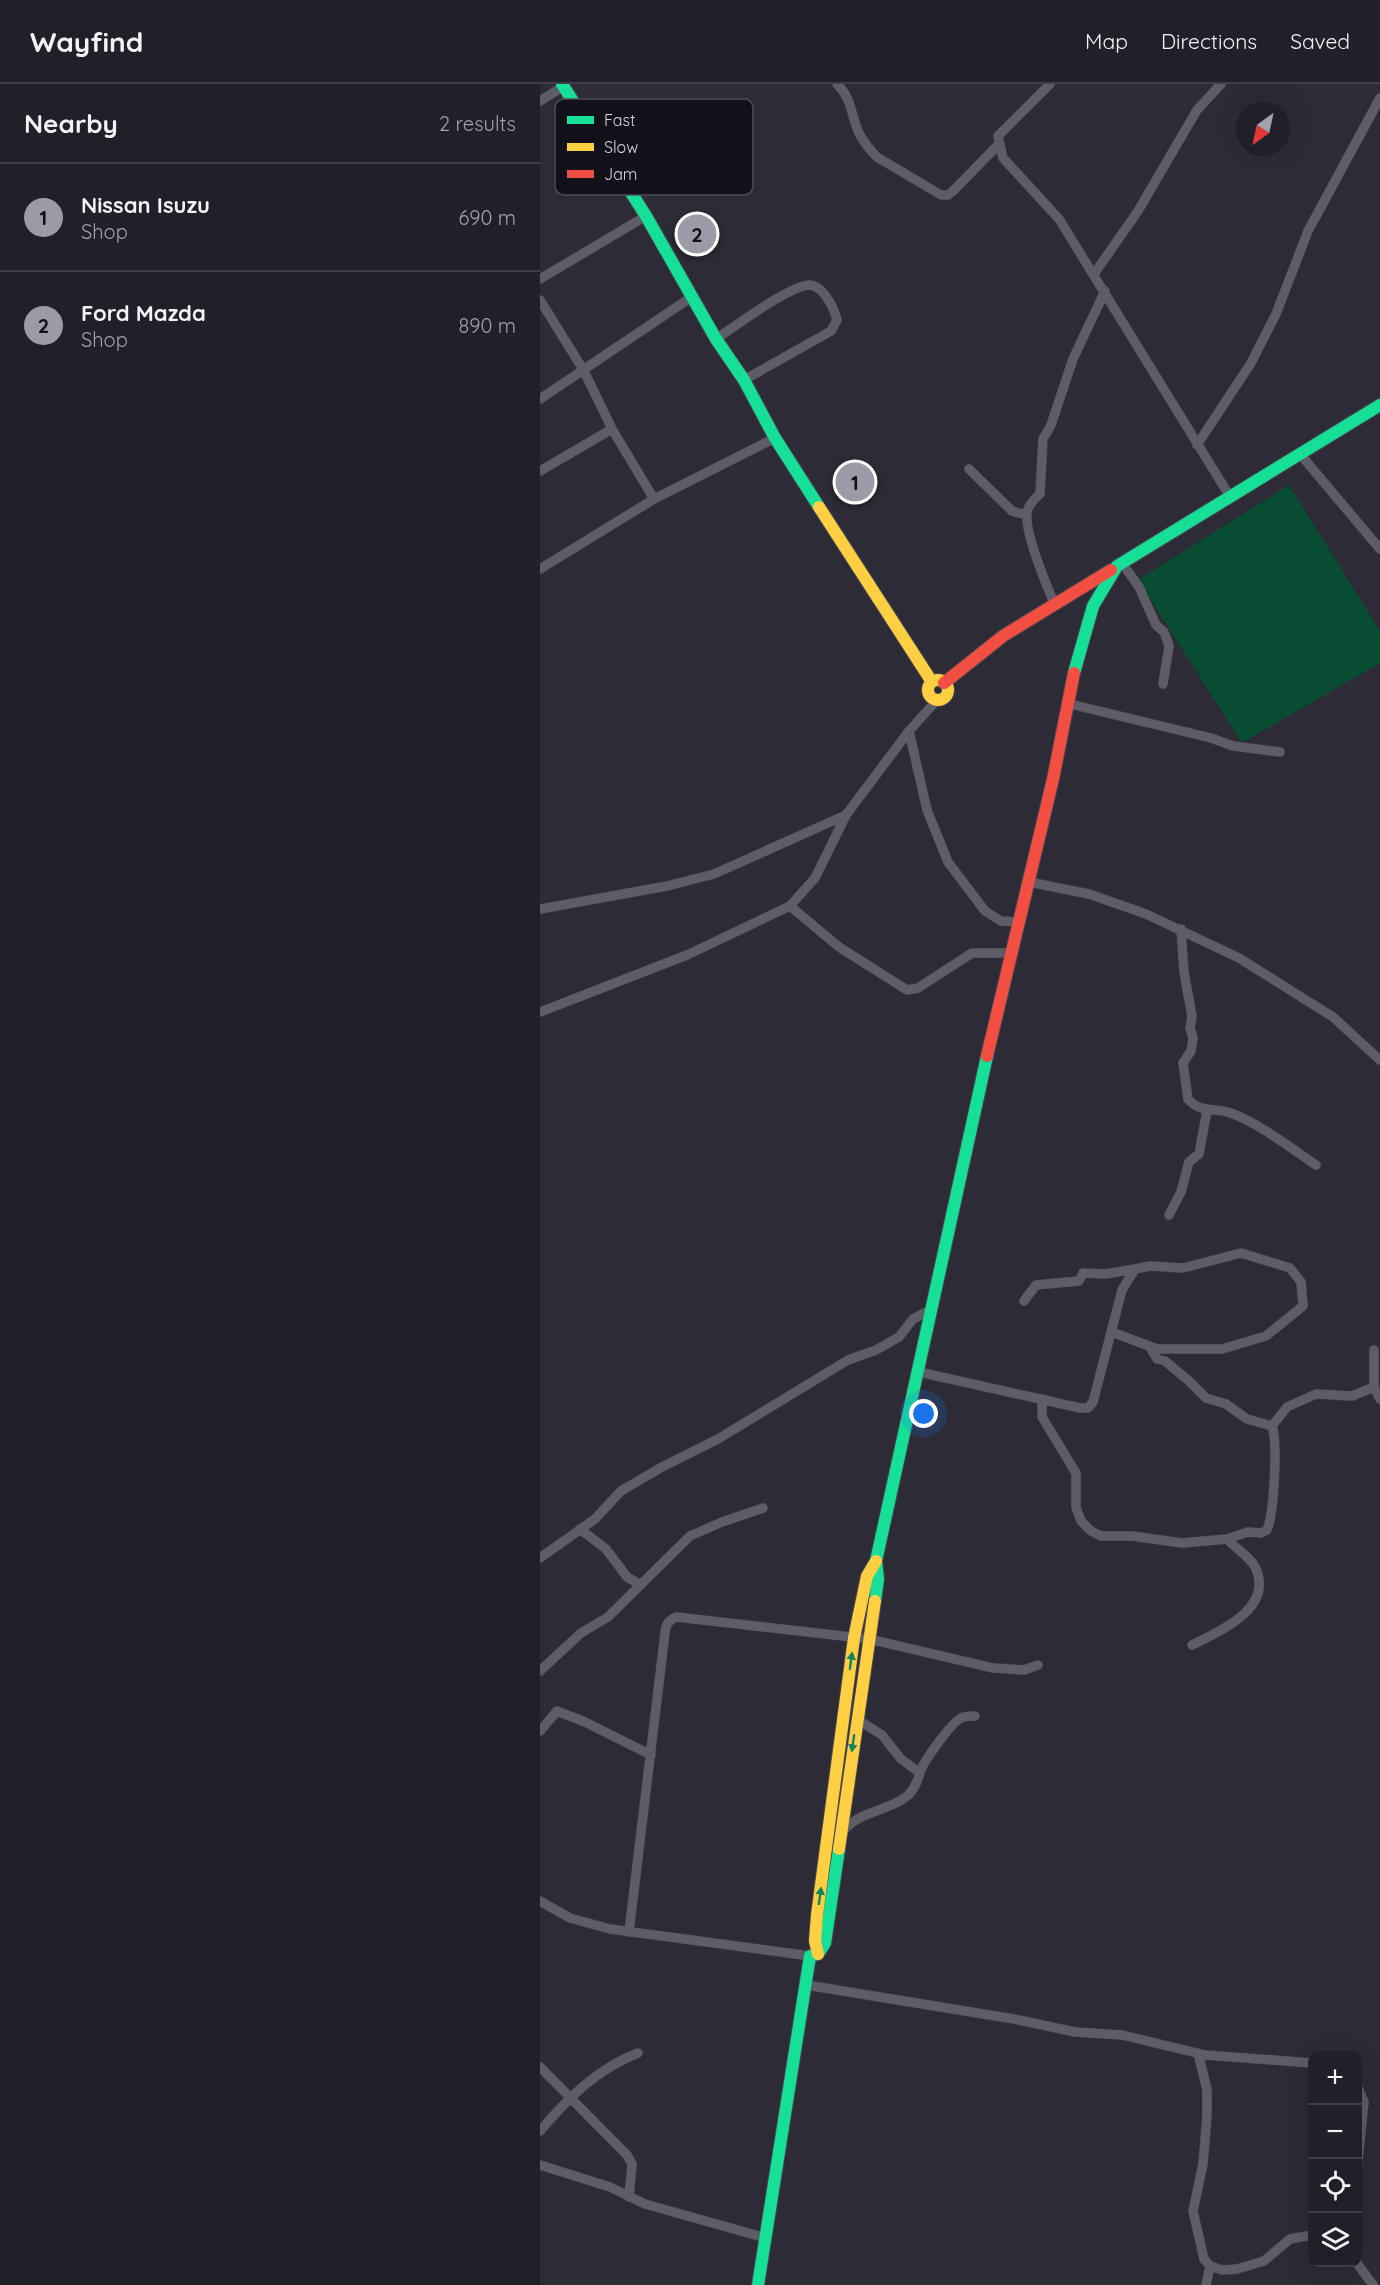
<!DOCTYPE html>
<html lang="en">
<head>
<meta charset="utf-8">
<style>
	:root { --surface:#212028; --page:#292830; --text:#f1f3f6; --muted:#a2a3a8; --line:#3e3e45; --accent:#9b9aa6 }
	body { margin:0; font-family:Quicksand,sans-serif; background:var(--page); color:var(--text) }
	.controls { position:absolute; right:18px; bottom:18px; display:grid; overflow:hidden; border-radius:12px; box-shadow:0 6px 24px #0002 }
	.controls button { width:54px; height:54px; display:grid; place-items:center; padding:0; border:0; border-bottom:2px solid var(--line); background:var(--surface); color:var(--text); font:30px sans-serif }
	.compass { position:absolute; left:696px; top:18px; width:54px; height:54px; border-radius:50%; background:var(--surface); box-shadow:0 6px 24px #0002; rotate:213deg }
	.you { position:absolute; left:384px; top:1330px; width:21px; height:21px; margin:-15px; border:4px solid #fff; border-radius:50%; background:#1a73e8; box-shadow:0 0 0 9px #1a73e833 }
	.badge { display:grid; place-items:center; width:39px; height:39px; border-radius:50%; background:var(--accent); color:#111; font-size:20px; font-weight:700 }
	.pin { position:absolute; translate:-50% -50%; border:3px solid #fff; box-shadow:0 2px 6px #0006 }
	.list { margin:0; padding:0; list-style:none }
	h2 { display:flex; justify-content:space-between; align-items:center; height:78px; margin:0; padding:0 24px; font-size:26px }
	h2 small { font-size:20px; font-weight:400; color:var(--muted) }
	.list li { display:grid; grid-template-columns:39px 1fr auto; gap:18px; align-items:center; box-sizing:border-box; height:108px; padding:0 24px; border-top:2px solid var(--line) }
	.list b { display:block; font-size:22px; white-space:nowrap }
	.list p { margin:0; font-size:20px; white-space:nowrap; color:var(--muted) }
	.list em { font-size:20px; font-style:normal; color:var(--muted) }
	.icon { flex:none; width:33px; height:33px; fill:none; stroke:currentColor; stroke-width:2; stroke-linecap:round; stroke-linejoin:round }
	.map { position:relative; flex:none; width:840px; height:2201px; overflow:hidden }
	header { display:flex; align-items:center; gap:36px; box-sizing:border-box; height:84px; padding:0 30px; background:var(--surface); border-bottom:2px solid var(--line) }
	header strong { font-size:28px }
	nav { display:flex; gap:33px; margin-inline-start:auto; font-size:21px }
	main { display:flex }
	aside { flex:1; background:var(--surface) }
	.map>svg:first-child { display:block }
	.green { fill:#094c34 }
	.lines { fill:none; stroke-linecap:round; stroke-linejoin:round }
	.street-casing { stroke:#484750; stroke-width:10 }
	.fast-casing { stroke:#484750; stroke-width:14 }
	.slow-casing { stroke:#484750; stroke-width:14 }
	.jam-casing { stroke:#484750; stroke-width:14 }
	.street { stroke:#5e5d67; stroke-width:9 }
	.fast { stroke:#16e098; stroke-width:12 }
	.slow { stroke:#ffcf43; stroke-width:12 }
	.jam { stroke:#f24e42; stroke-width:12 }
	.oneway { fill:#14835f }
	.key { fill:#121119; stroke:#4d4c56; stroke-width:1.5 }
	.key-label { font-size:16px; fill:#d7d6e3 }
</style>
</head>
<body>
<header>
<strong>Wayfind</strong>
<nav><a>Map</a><a>Directions</a><a>Saved</a></nav>
</header>
<main>
<aside>
<h2>Nearby<small>2 results</small></h2>
<ul class="list">
<li><span class="badge">1</span><div><b>Nissan Isuzu</b><p>Shop</p></div><em>690 m</em></li>
<li><span class="badge">2</span><div><b>Ford Mazda</b><p>Shop</p></div><em>890 m</em></li>
</ul>
</aside>
<div class="map">
<svg width="840" height="2201" viewBox="0 0 840 2201">
	<rect width="100%" height="100%" fill="#2c2b36"/>
	<!-- green -->
	<path class="green" d="M749,401L840,547V579L702,659L598,496Z"/>
	<g class="lines">
		<!-- street casing -->
		<g class="street-casing">
			<path id="street" d="M297,0C312,14 311,32 319,49C324,59 330,66 337,73L401,111H408L413,107L459,60
				M510,0L458,52L463,74L519,135L689,411
				M0,17L24,2
				M554,190L598,127L657,26L681,0
				M0,195L106,132
				M0,216L44,287L72,345L114,415
				M176,255C194,243 249,202 269,201C283,201 294,224 297,236L291,247L204,296
				M0,315L153,212
				M657,361L711,279L736,230L768,147L840,14
				M760,370L840,465
				M429,385L472,427L486,431
				M0,387L72,345
				M582,479L599,503L616,541L624,548L629,562L623,600
				M0,485L114,415L235,354
				M514,519C506,500 484,448 487,429C488,421 494,415 500,410L503,355L511,341L533,275L565,207
				M530,620L671,654L693,662L740,668
				M369,647L387,726L408,778L445,827L461,837L479,838
				M489,798L549,810L606,830L699,874L793,933L840,976
				M250,822L299,863L367,906L378,904L432,869H470
				M0,825L127,802L174,790L306,731
				M641,845L644,888L652,932L650,944L653,954L651,967L643,979L648,1015C661,1030 675,1023 691,1029C722,1041 749,1063 776,1081
				M0,928L147,871L250,822L275,794L306,731L369,647L397,616
				M629,1131L641,1108L649,1078L659,1070L667,1027
				M484,1217L496,1201L539,1197L543,1189L565,1190L595,1185
				M834,1266V1303L840,1315
				M379,1288L540,1324H548L553,1318L582,1206L595,1185L610,1182L643,1184L701,1169L750,1184L761,1198L763,1222L726,1252L682,1265H617L572,1248
				M502,1315V1333L536,1389V1423L541,1437L551,1447L561,1452H592L642,1459L687,1455L708,1448L721,1449L727,1446C734,1430 738,1358 732,1342L707,1335L686,1320L666,1314L649,1297L625,1277L617,1275L610,1263
				M732,1342L747,1323L776,1310L812,1312L834,1303
				M40,1445L66,1465L87,1493L101,1501
				M0,1474L55,1435L81,1407L122,1383L178,1355L308,1276L336,1266L359,1253L373,1235L392,1225
				M652,1561C680,1547 733,1525 716,1485C712,1474 695,1464 687,1455
				M0,1587L41,1549L68,1533L150,1452L182,1438L223,1424
				M317,1635L342,1651L361,1675L380,1689
				M0,1647L17,1627L45,1638L111,1671
				M301,1751C313,1729 343,1728 363,1715C373,1709 377,1699 380,1689C382,1679 412,1638 421,1634C425,1632 431,1632 435,1632
				M0,1817L30,1834L70,1845L270,1872
				M89,1848L125,1549C126,1540 128,1537 136,1533L329,1555L453,1584L484,1586L498,1581
				M266,1901L474,1935L535,1948L582,1951L665,1971L772,1979
				M658,1969L667,2006V2032L663,2080L653,2127L664,2175L670,2182L682,2186L697,2185L724,2177L750,2155L772,2151
				M0,1983L87,2071L92,2080L89,2113
				M818,2004L824,2018L818,2076
				M0,2047C28,2014 57,1985 98,1969
				M0,2081L70,2103L105,2120L226,2154
				M816,2178L833,2201
				M666,2201L670,2182"/>
		</g>
		<!-- fast casing -->
		<g class="fast-casing">
			<path id="fast" d="M22,0L106,132L176,255L204,296L235,354L279,423
				M534,589L553,522L577,482L840,321
				M335,1517L338,1495L336,1477L447,972
				M218,2201L270,1872L278,1870L285,1859L299,1765"/>
		</g>
		<!-- slow casing -->
		<g class="slow-casing">
			<path id="slow" d="M279,423L392,598
				M388 606a10 10 0 1 1 20 0a10 10 0 1 1-20 0Z
				M299,1765L335,1517
				M278,1870L275,1857L277,1831L314,1554L327,1492L336,1477"/>
		</g>
		<!-- jam casing -->
		<g class="jam-casing">
			<path id="jam" d="M404,599L463,552L571,486
				M447,972L513,695L534,589"/>
		</g>
		<!-- street -->
		<use href="#street" class="street"/>
		<!-- fast -->
		<use href="#fast" class="fast"/>
		<!-- slow -->
		<use href="#slow" class="slow"/>
		<!-- jam -->
		<use href="#jam" class="jam"/>
	</g>
	<!-- one-way arrows -->
	<defs><path id="oneway-solid" d="M-6-.8H1V-3.2L6.5 0L1 3.2V.8H-6Z" transform="scale(1.5)"/></defs>
	<g class="oneway">
		<use href="#oneway-solid" transform="translate(311 1577) rotate(-82)"/>
		<use href="#oneway-solid" transform="translate(313 1659) rotate(98)"/>
		<use href="#oneway-solid" transform="translate(280 1812) rotate(-82)"/>
	</g>
	<!-- legend -->
	<rect x="15" y="15" width="198" height="96" rx="9" class="key"/>
	<rect x="27" y="32" width="27" height="8" fill="#16e098"/>
	<rect x="27" y="59" width="27" height="8" fill="#ffcf43"/>
	<rect x="27" y="86" width="27" height="8" fill="#f24e42"/>
	<g class="key-label">
		<text x="64" y="42">Fast</text>
		<text x="64" y="69">Slow</text>
		<text x="64" y="96">Jam</text>
	</g>
</svg>
<div class="controls">
<button>+</button>
<button>−</button>
<button><svg class="icon" aria-label="locate" viewBox="0 0 24 24"><circle cx="12" cy="12" r="6"/><path d="M12 2v4M12 18v4M2 12h4M18 12h4"/></svg></button>
<button><svg class="icon" aria-label="layers" viewBox="0 0 24 24"><path d="M12 4l9 5-9 5-9-5zM3 14l9 5 9-5"/></svg></button>
</div>
<svg class="compass" viewBox="-18 -18 36 36"><path d="M0-13l5 13h-10z" fill="#e53935"/><path d="M0 13l5-13h-10z" fill="#a2a3a8"/></svg>
<div class="you"></div>
<div class="pin badge" style="left:315px;top:398px">1</div>
<div class="pin badge" style="left:157px;top:150px">2</div>
</div>
</main>
</body>
</html>
